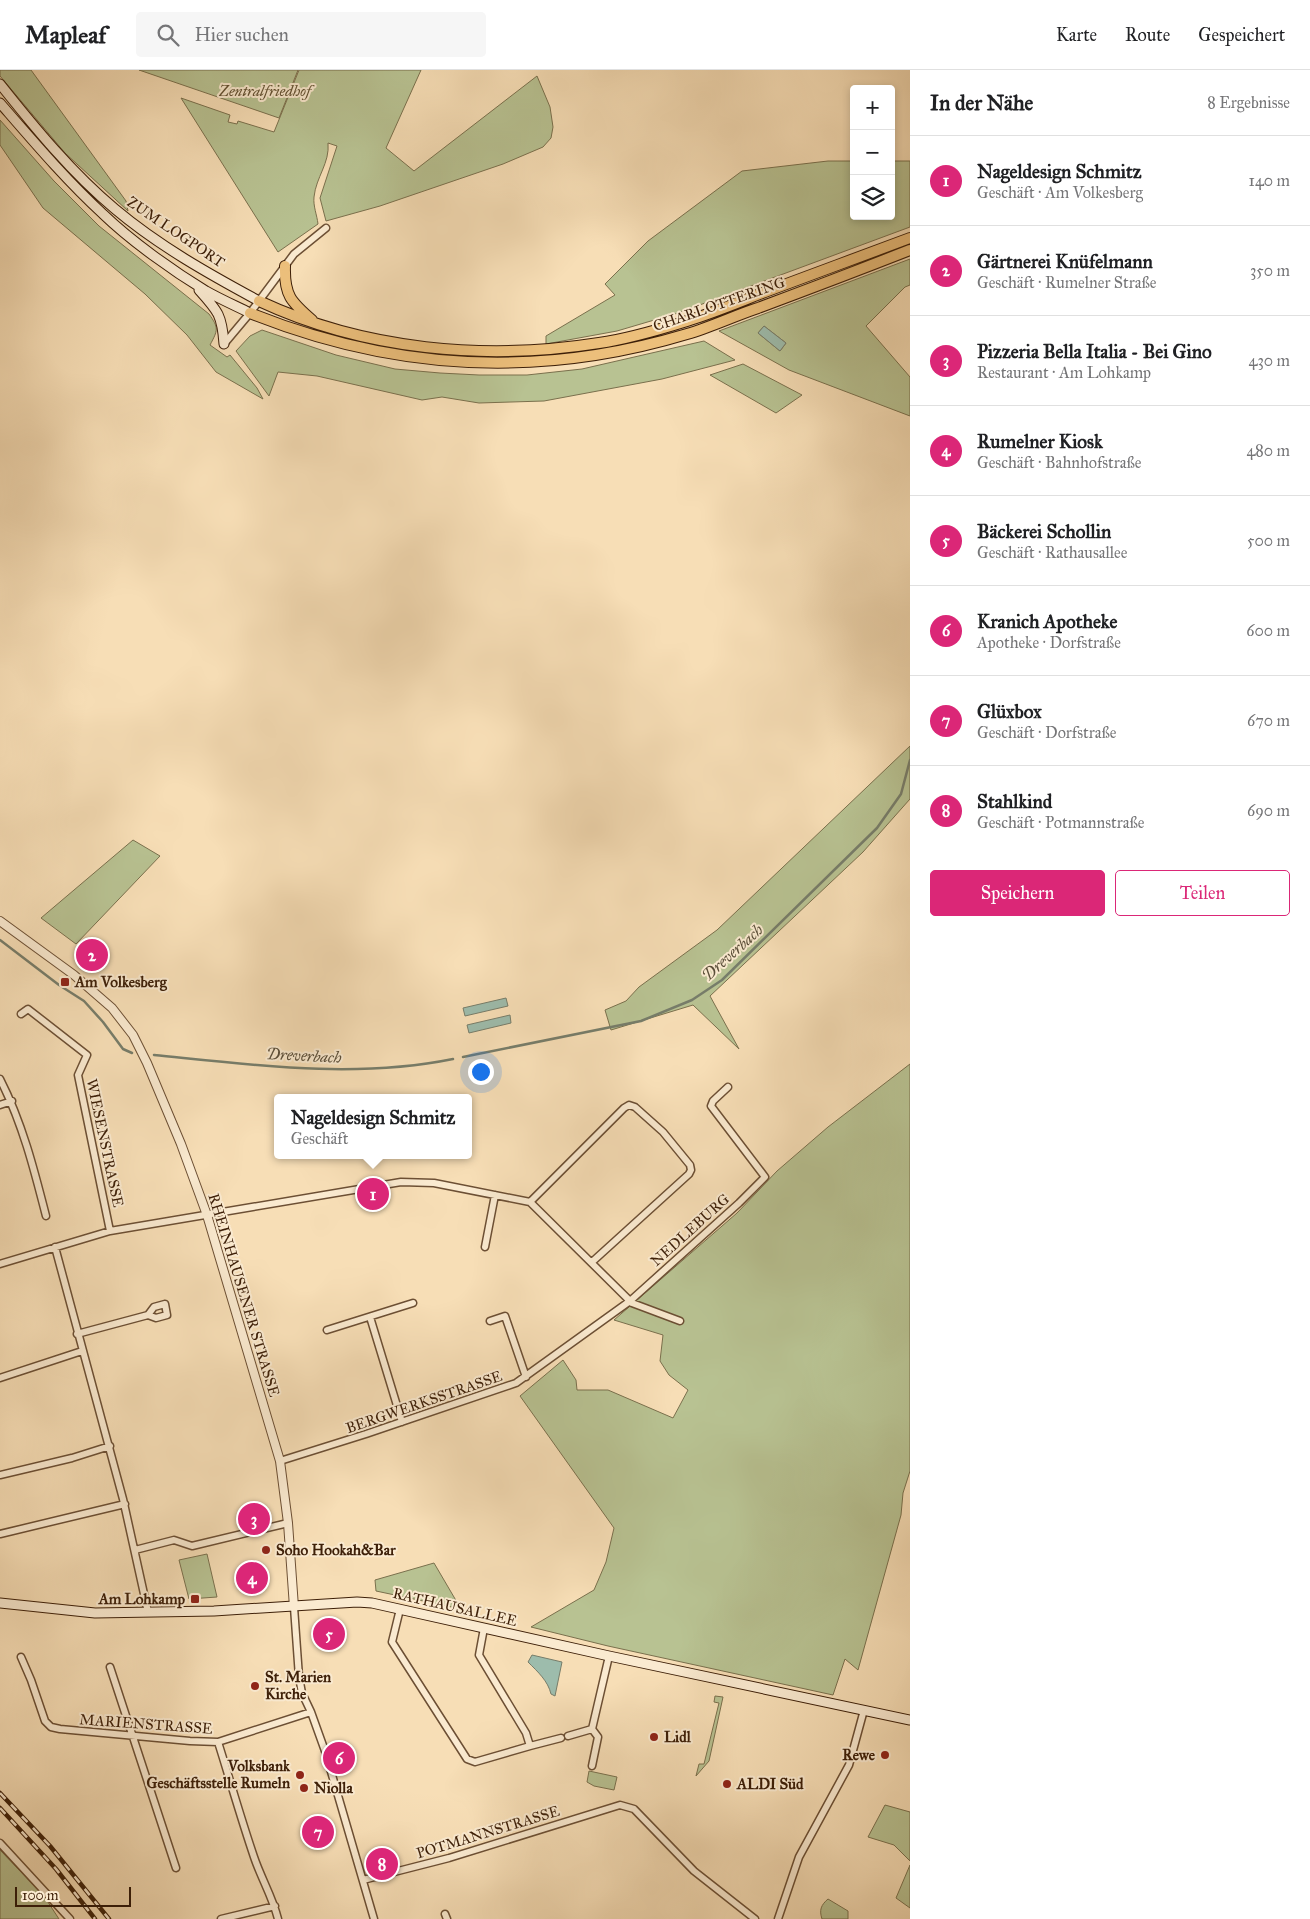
<!DOCTYPE html>
<html lang="de">
<head>
<meta charset="utf-8">
<style>
	:root { --surface:#fff; --page:#f6f6f6; --text:#202124; --muted:#757577; --line:#e0e0e0; --accent:#db2777 }
	body { margin:0; font-family:"IM FELL Great Primer",serif; background:var(--page); color:var(--text) }
	.controls { position:absolute; right:15px; top:15px; display:grid; overflow:hidden; border-radius:5px; box-shadow:0 2px 8px #0003 }
	.controls button { width:45px; height:45px; display:grid; place-items:center; padding:0; border:0; border-bottom:1px solid var(--line); background:var(--surface); color:var(--text); font:25px sans-serif }
	.scale { position:absolute; left:15px; bottom:12px; width:116px; box-sizing:border-box; padding-left:5px; border:2px solid #3d1f08; border-top:0; font-size:14px; line-height:18px; white-space:nowrap; color:#3d1f08; -webkit-text-stroke:4px #faead0; paint-order:stroke }
	.you { position:absolute; left:480px; top:1001px; width:18px; height:18px; margin:-12px; border:4px solid #fff; border-radius:50%; background:#1a73e8; box-shadow:0 0 0 8px #1a73e833 }
	.badge { display:grid; place-items:center; width:32px; height:32px; border-radius:50%; background:var(--accent); color:#fff; font-size:16px; font-weight:700 }
	.pin { position:absolute; translate:-50% -50%; border:2px solid #fff; box-shadow:0 1px 5px #0006 }
	.popup { position:absolute; left:274px; top:1024px; width:198px; height:65px; box-sizing:border-box; display:grid; place-content:center; border-radius:5px; background:var(--surface); filter:drop-shadow(0 1px 4px #0005); font-size:16px; white-space:nowrap; color:var(--muted) }
	.popup b { font-size:19px; color:var(--text) }
	.popup::after { content:''; position:absolute; left:50%; top:100%; margin-left:-10px; border:10px solid transparent; border-top-color:var(--surface) }
	.list { margin:0; padding:0; list-style:none }
	h2 { display:flex; justify-content:space-between; align-items:center; height:65px; margin:0; padding:0 20px; font-size:21px }
	h2 small { font-size:16px; font-weight:400; color:var(--muted) }
	.list li { display:grid; grid-template-columns:32px 1fr auto; gap:15px; align-items:center; box-sizing:border-box; height:90px; padding:0 20px; border-top:1px solid var(--line) }
	.list b { display:block; font-size:19px; white-space:nowrap }
	.list p { margin:0; font-size:16px; white-space:nowrap; color:var(--muted) }
	.list em { font-size:16px; font-style:normal; color:var(--muted) }
	.actions { display:flex; gap:10px; padding:15px 20px }
	.actions a { flex:1; padding:11px 0; border:1px solid var(--accent); border-radius:5px; text-align:center; font-size:18px; color:var(--accent) }
	.actions .main { background:var(--accent); color:#fff }
	.icon { flex:none; width:28px; height:28px; fill:none; stroke:currentColor; stroke-width:2; stroke-linecap:round; stroke-linejoin:round }
	.map { position:relative; flex:none; width:910px; height:1849px; overflow:hidden }
	header { display:flex; align-items:center; gap:30px; box-sizing:border-box; height:70px; padding:0 25px; background:var(--surface); border-bottom:1px solid var(--line) }
	header strong { font-size:24px }
	nav { display:flex; gap:28px; margin-inline-start:auto; font-size:18px }
	.search { width:350px; height:45px; background:var(--page); display:flex; align-items:center; gap:12px; box-sizing:border-box; padding:0 18px; border-radius:5px; color:var(--muted); font-size:19px }
	main { display:flex }
	aside { flex:1; background:var(--surface) }
	.map>svg:first-child { display:block }
	.green { fill:#b8c292; stroke:#7a704d; fill-rule:evenodd }
	.water { fill:#9dbcac; stroke:#777d6a }
	.lines { fill:none; stroke-linecap:round; stroke-linejoin:round }
	.stream { stroke:#777d6a; stroke-width:2.5 }
	.minor-casing { stroke:#6c4f34; stroke-width:9 }
	.tertiary-casing { stroke:#6c4f34; stroke-width:10 }
	.secondary-casing { stroke:#3d1f08; stroke-width:11 }
	.trunk-casing { stroke:#3d1f08; stroke-width:12 }
	.minor { stroke:#faead0; stroke-width:6 }
	.tertiary { stroke:#faead0; stroke-width:8 }
	.secondary { stroke:#faead0; stroke-width:9 }
	.trunk { stroke:#ecbf7b; stroke-width:10 }
	.rail-casing { stroke:#3d1f08; stroke-width:4.5 }
	.rail { stroke:#faead0; stroke-width:2.5; stroke-dasharray:8; stroke-linecap:butt }
	.poi-dot { fill:#8f2418; stroke:#faead0; stroke-width:2 }
	.labels { text-anchor:middle; stroke-width:4; stroke-linejoin:round; paint-order:stroke }
	.park-label { font-size:15px; font-style:italic; fill:#625031; stroke:#faead0 }
	.street-label { font-size:15px; fill:#3d1f08; stroke:#faead0 }
	.poi-label { font-size:15px; font-weight:bold; fill:#3d1f08; stroke:#faead0; text-anchor:start }
	.water-label { font-size:16px; font-style:italic; fill:#5a4e39; stroke:#faead0 }
</style>
</head>
<body>
<header>
<strong>Mapleaf</strong>
<div class="search"><svg class="icon" aria-label="search" viewBox="0 0 24 24"><circle cx="10" cy="10" r="6"/><path d="M15 15l6 6"/></svg>Hier suchen</div>
<nav><a>Karte</a><a>Route</a><a>Gespeichert</a></nav>
</header>
<main>
<div class="map">
<svg width="910" height="1849" viewBox="0 0 910 1849">
	<rect width="100%" height="100%" fill="#f7deb6"/>
	<filter id="stains"><feTurbulence type="fractalNoise" baseFrequency=".004" numOctaves="4"/><feColorMatrix values="0 0 0 0 .2 0 0 0 0 .09 0 0 0 0 .02 0 0 0 .5 -.17"/></filter>
	<radialGradient id="worn" r=".72"><stop offset=".6" stop-color="#630" stop-opacity="0"/><stop offset="1" stop-color="#630" stop-opacity=".3"/></radialGradient>
	<!-- green -->
	<path class="green" d="M0,0H31L126,131L128,141L65,83L0,6Z
		M139,0H298L279,48Z
		M299,0H421L386,78L414,101L537,6L550,37L553,57L551,68L543,77L503,94L380,136L326,151L320,128L337,76L328,73C330,93 316,107 314,127C313,136 317,145 318,154L278,182L181,28L230,45L228,52L237,54L238,51L274,62Z
		M0,50L54,111L99,156L209,244C219,258 218,260 210,275L227,287L230,285L257,318L263,329L216,302L187,265L145,224L43,138L0,75Z
		M828,91H854V146H891V91H910V157L678,243L617,261L546,274V266L615,225L605,214L648,171L742,101Z
		M910,189V215L905,217L866,256L910,307V346L789,300L719,261ZM764,256L786,273L780,281L758,263Z
		M262,260L336,285L395,299L440,303L479,305H527L582,299L704,271L735,290L662,309L544,331L479,333L442,327L422,330L317,306L278,302L269,326L236,281L250,266Z
		M743,294L802,325L776,343L710,305Z
		M910,676V729L863,782L710,926L739,979L693,935L611,960L605,940L626,931L639,917L717,860Z
		M133,770L160,786L76,874L41,848Z
		M910,994V1401L903,1423L901,1445L858,1600L845,1589L833,1625L608,1576L531,1557L594,1520L606,1492L614,1458L520,1326L563,1290L576,1310L577,1320H608L673,1348L688,1320L669,1305L660,1291L663,1265L614,1250L737,1143L777,1101L828,1057Z
		M207,1484L217,1527L189,1529L179,1490Z
		M434,1493L461,1539L376,1521L375,1510Z
		M715,1626L723,1627L709,1691L696,1706L699,1694H704L719,1633L714,1632Z
		M589,1701L617,1707L614,1720L594,1716L587,1712Z
		M885,1735L910,1742V1791L894,1775L868,1767Z
		M0,1780L44,1826L59,1849H0Z
		M910,1795V1838L896,1828Z
		M828,1829L848,1841V1849H822C819,1840 821,1835 828,1829Z"/>
	<!-- water -->
	<path class="water" d="M764,256L786,273L780,281L758,263Z
		M506,928L508,936L465,946L463,938Z
		M510,945L511,953L469,963L467,955Z
		M532,1585L562,1592L555,1626L551,1624C548,1611 538,1602 528,1592Z"/>
	<g class="lines">
		<!-- stream -->
		<path class="stream" d="M0,870L59,915L84,931L103,952L123,979L132,983
			M154,985C253,995 355,1009 453,989
			M463,987L641,951L692,930L722,910L877,758L901,724L910,690"/>
		<!-- minor casing -->
		<g class="minor-casing">
			<path id="minor" d="M224,274L250,243L294,184L326,158
				M21,944L28,939L87,985L78,1005L110,1161
				M0,1009C22,1052 34,1099 46,1146
				M0,1035L12,1031
				M530,1132L624,1038L629,1035L635,1037L663,1062L690,1095L691,1100L689,1104L592,1192
				M55,1177L123,1429L148,1542
				M485,1177L495,1125
				M0,1194L110,1161L401,1112L434,1113L530,1132L632,1233L680,1251
				M370,1247L402,1352
				M490,1251L505,1246L526,1307
				M327,1260L413,1233
				M77,1264L148,1245L156,1248L167,1245L165,1234L154,1237L148,1245
				M0,1308L82,1281
				M280,1391L366,1364L516,1313L630,1231L739,1133L765,1107L711,1036L713,1031L728,1017
				M0,1405L72,1388L110,1376
				M0,1464L125,1434
				M135,1480L174,1470L192,1476L288,1453
				M294,1537L299,1607L302,1623L311,1642L325,1681L374,1849
				M400,1539L392,1572L467,1689L475,1692L530,1676L526,1663L479,1585L484,1558
				M21,1587L31,1610L45,1651L51,1657L60,1659L190,1671L218,1672L311,1642
				M110,1597L176,1798
				M568,1666L592,1659L609,1586
				M218,1672C230,1710 241,1749 254,1787C261,1808 273,1828 278,1849
				M530,1676L561,1668
				M592,1696L598,1667L592,1659
				M0,1773L70,1849
				M363,1810L449,1788L620,1735L634,1739L694,1801L755,1849
				M445,1844L447,1849
				M221,1849L275,1836
				M778,1849L799,1787L849,1695L864,1640"/>
		</g>
		<!-- tertiary casing -->
		<g class="tertiary-casing">
			<path id="tertiary" d="M0,851L74,905L112,938L133,965L147,993L181,1074L207,1145L280,1391L288,1453L294,1537"/>
		</g>
		<!-- secondary casing -->
		<g class="secondary-casing">
			<path id="secondary" d="M0,14C35,58 72,103 115,139C159,176 209,204 259,231
				M0,33C33,71 66,110 103,144C131,171 173,201 206,221C220,229 236,236 250,243
				M199,220C218,241 222,245 224,274
				M0,1533L95,1543L214,1541L357,1532L372,1533L609,1586L910,1650"/>
		</g>
		<!-- trunk casing -->
		<g class="trunk-casing">
			<path id="trunk" d="M285,196C284,225 291,232 312,250
				M259,231C364,280 485,291 599,273C628,269 658,260 687,251C713,243 739,232 765,222C813,204 862,186 910,168
				M250,243C394,301 538,309 687,264C711,257 734,246 758,238C809,219 859,200 910,180"/>
		</g>
		<!-- minor -->
		<use href="#minor" class="minor"/>
		<!-- tertiary -->
		<use href="#tertiary" class="tertiary"/>
		<!-- secondary -->
		<use href="#secondary" class="secondary"/>
		<!-- trunk -->
		<use href="#trunk" class="trunk"/>
		<!-- rail casing -->
		<g class="rail-casing">
			<path id="rail" d="M0,1723L50,1776L109,1849
				M0,1738L56,1799L95,1849"/>
		</g>
		<!-- rail -->
		<use href="#rail" class="rail"/>
	</g>
	<!-- markers -->
	<g class="poi-dot">
		<rect x="60" y="907" width="10" height="10" rx="2.5"/>
		<circle cx="266" cy="1480" r="5"/>
		<rect x="190" y="1524" width="10" height="10" rx="2.5"/>
		<circle cx="255" cy="1616" r="5"/>
		<circle cx="654" cy="1667" r="5"/>
		<circle cx="885" cy="1685" r="5"/>
		<circle cx="300" cy="1705" r="5"/>
		<circle cx="727" cy="1714" r="5"/>
		<circle cx="304" cy="1718" r="5"/>
	</g>
	<g class="labels">
		<!-- park labels -->
		<g class="park-label">
			<text x="265" y="26">Zentralfriedhof</text>
		</g>
		<!-- street labels -->
		<g class="street-label">
			<text transform="translate(176 162) rotate(34)" y="5">ZUM LOGPORT</text>
			<text transform="translate(719 234) rotate(-19)" y="5">CHARLOTTERING</text>
			<text transform="translate(105 1073) rotate(78)" y="5">WIESENSTRASSE</text>
			<text transform="translate(690 1160) rotate(-42)" y="5">NEDLEBURG</text>
			<text transform="translate(244 1225) rotate(73)" y="5">RHEINHAUSENER STRASSE</text>
			<text transform="translate(424 1332) rotate(-19)" y="5">BERGWERKSSTRASSE</text>
			<text transform="translate(455 1537) rotate(13)" y="5">RATHAUSALLEE</text>
			<text transform="translate(146 1654) rotate(4)" y="5">MARIENSTRASSE</text>
			<text transform="translate(488 1762) rotate(-17)" y="5">POTMANNSTRASSE</text>
		</g>
		<!-- poi labels -->
		<g class="poi-label">
			<text x="75" y="917">Am Volkesberg</text>
			<text x="276" y="1485">Soho Hookah&amp;Bar</text>
			<text x="185" y="1534" text-anchor="end">Am Lohkamp</text>
			<text x="265" y="1612">St. Marien<tspan x="265" dy="17">Kirche</tspan></text>
			<text x="664" y="1672">Lidl</text>
			<text x="875" y="1690" text-anchor="end">Rewe</text>
			<text x="290" y="1701" text-anchor="end">Volksbank<tspan x="290" dy="17">Geschäftsstelle Rumeln</tspan></text>
			<text x="737" y="1719">ALDI Süd</text>
			<text x="314" y="1723">Niolla</text>
		</g>
		<!-- water labels -->
		<g class="water-label">
			<text transform="translate(732 882) rotate(-42)" y="6">Dreverbach</text>
			<text transform="translate(304 985) rotate(3)" y="6">Dreverbach</text>
		</g>
	</g>
	<rect width="100%" height="100%" filter="url(#stains)"/>
	<rect width="100%" height="100%" fill="url(#worn)"/>
</svg>
<div class="controls">
<button>+</button>
<button>−</button>
<button><svg class="icon" aria-label="layers" viewBox="0 0 24 24"><path d="M12 4l9 5-9 5-9-5zM3 14l9 5 9-5"/></svg></button>
</div>
<div class="scale">100 m</div>
<div class="you"></div>
<div class="pin badge" style="left:373px;top:1124px">1</div>
<div class="popup"><b>Nageldesign Schmitz</b>Geschäft</div>
<div class="pin badge" style="left:92px;top:885px">2</div>
<div class="pin badge" style="left:254px;top:1449px">3</div>
<div class="pin badge" style="left:252px;top:1508px">4</div>
<div class="pin badge" style="left:329px;top:1564px">5</div>
<div class="pin badge" style="left:339px;top:1688px">6</div>
<div class="pin badge" style="left:318px;top:1762px">7</div>
<div class="pin badge" style="left:382px;top:1794px">8</div>
</div>
<aside>
<h2>In der Nähe<small>8 Ergebnisse</small></h2>
<ul class="list">
<li><span class="badge">1</span><div><b>Nageldesign Schmitz</b><p>Geschäft · Am Volkesberg</p></div><em>140 m</em></li>
<li><span class="badge">2</span><div><b>Gärtnerei Knüfelmann</b><p>Geschäft · Rumelner Straße</p></div><em>350 m</em></li>
<li><span class="badge">3</span><div><b>Pizzeria Bella Italia - Bei Gino</b><p>Restaurant · Am Lohkamp</p></div><em>430 m</em></li>
<li><span class="badge">4</span><div><b>Rumelner Kiosk</b><p>Geschäft · Bahnhofstraße</p></div><em>480 m</em></li>
<li><span class="badge">5</span><div><b>Bäckerei Schollin</b><p>Geschäft · Rathausallee</p></div><em>500 m</em></li>
<li><span class="badge">6</span><div><b>Kranich Apotheke</b><p>Apotheke · Dorfstraße</p></div><em>600 m</em></li>
<li><span class="badge">7</span><div><b>Glüxbox</b><p>Geschäft · Dorfstraße</p></div><em>670 m</em></li>
<li><span class="badge">8</span><div><b>Stahlkind</b><p>Geschäft · Potmannstraße</p></div><em>690 m</em></li>
</ul>
<div class="actions"><a class="main">Speichern</a><a>Teilen</a></div>
</aside>
</main>
</body>
</html>
